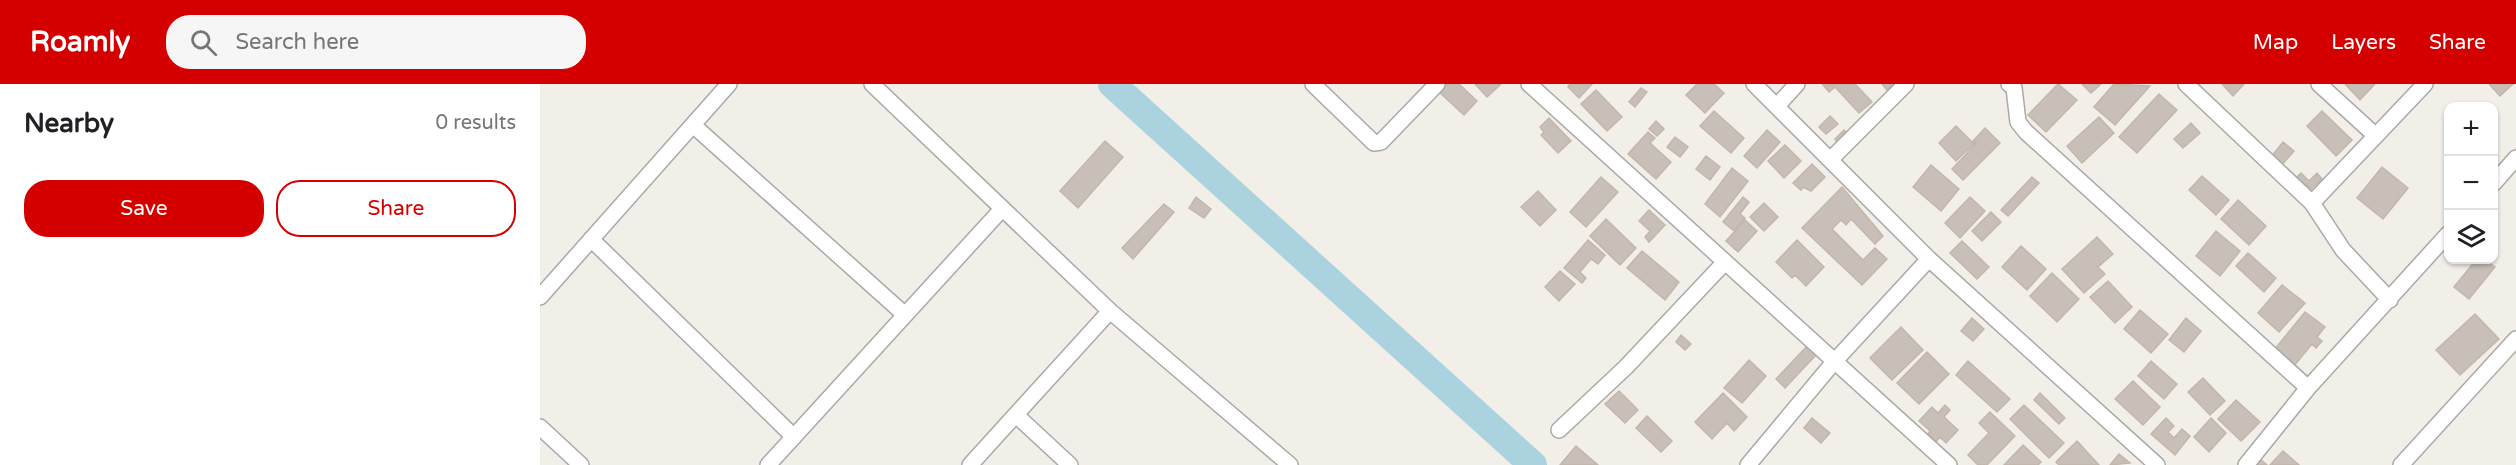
<!DOCTYPE html>
<html lang="en">
<head>
<meta charset="utf-8">
<style>
	:root { --surface:#fff; --page:#f6f6f6; --text:#202124; --muted:#757577; --line:#e0e0e0; --accent:#d40000 }
	body { margin:0; font-family:"Varela Round",sans-serif; background:var(--page); color:var(--text) }
	.controls { position:absolute; right:18px; top:18px; display:grid; overflow:hidden; border-radius:12px; box-shadow:0 2px 4px #0004 }
	.controls button { width:54px; height:54px; display:grid; place-items:center; padding:0; border:0; border-bottom:2px solid var(--line); background:var(--surface); color:var(--text); font:30px sans-serif }
	.list { margin:0; padding:0; list-style:none }
	h2 { display:flex; justify-content:space-between; align-items:center; height:78px; margin:0; padding:0 24px; font-size:26px }
	h2 small { font-size:20px; font-weight:400; color:var(--muted) }
	.actions { display:flex; gap:12px; padding:18px 24px }
	.actions a { flex:1; padding:14px 0; border:2px solid var(--accent); border-radius:24px; text-align:center; font-size:21px; color:var(--accent) }
	.actions .main { background:var(--accent); color:#fff }
	.icon { flex:none; width:33px; height:33px; fill:none; stroke:currentColor; stroke-width:2; stroke-linecap:round; stroke-linejoin:round }
	.map { position:relative; flex:none; width:1976px; height:381px; overflow:hidden }
	header { display:flex; align-items:center; gap:36px; box-sizing:border-box; height:84px; padding:0 30px; background:var(--accent); color:#fff }
	header strong { font-size:28px }
	nav { display:flex; gap:33px; margin-inline-start:auto; font-size:21px }
	.search { width:420px; height:54px; background:var(--page); display:flex; align-items:center; gap:15px; box-sizing:border-box; padding:0 21px; border-radius:24px; color:var(--muted); font-size:22px }
	main { display:flex }
	aside { flex:1; background:var(--surface) }
	.map>svg:first-child { display:block }
	.lines { fill:none; stroke-linecap:round; stroke-linejoin:round }
	.river { stroke:#aad3df; stroke-width:28 }
	.building { fill:#c7bfb8; stroke:#c4b6ab; stroke-width:1.5 }
	.minor-casing { stroke:#a9a9a9; stroke-width:18 }
	.minor { stroke:#fff; stroke-width:15 }
</style>
</head>
<body>
<header>
<strong>Roamly</strong>
<div class="search"><svg class="icon" aria-label="search" viewBox="0 0 24 24"><circle cx="10" cy="10" r="6"/><path d="M15 15l6 6"/></svg>Search here</div>
<nav><a>Map</a><a>Layers</a><a>Share</a></nav>
</header>
<main>
<aside>
<h2>Nearby<small>0 results</small></h2>
<ul class="list">
</ul>
<div class="actions"><a class="main">Save</a><a>Share</a></div>
</aside>
<div class="map">
<svg width="1976" height="381" viewBox="0 0 1976 381">
	<rect width="100%" height="100%" fill="#f2efe9"/>
	<g class="lines">
		<!-- river -->
		<path class="river" d="M572,0L993,381"/>
	</g>
	<!-- building -->
	<path class="building" d="M906,0H919L937,17L924,31L899,8Z
		M935,0H961L947,13Z
		M1030,0H1052L1039,14L1028,3Z
		M1157,0H1174L1184,9L1165,29L1146,11Z
		M1315,0L1332,18L1319,29L1295,3L1289,8L1283,1Z
		M1342,0H1354L1347,6Z
		M1518,0L1537,16L1506,48L1488,31Z
		M1542,0H1561L1551,9Z
		M1574,0L1610,2L1575,41L1554,23Z
		M1682,0H1704L1693,12Z
		M1805,0H1835L1820,16Z
		M1949,0H1973L1960,12Z
		M1101,4L1107,8L1095,23L1089,18Z
		M1056,6L1082,33L1067,47L1041,20Z
		M1619,10L1637,26L1597,69L1579,53Z
		M1174,27L1204,54L1191,69L1160,42Z
		M1782,27L1812,56L1796,72L1767,42Z
		M1290,32L1298,40L1286,50L1279,43Z
		M1559,33L1574,49L1542,79L1527,62Z
		M1009,34L1031,57L1018,69L1001,51L1004,48L1000,43Z
		M1116,37L1124,45L1117,52L1109,45Z
		M1651,39L1660,49L1643,64L1634,55Z
		M1416,42L1434,60L1416,77L1399,59Z
		M1445,44L1460,59L1423,96L1412,85L1436,60L1433,57Z
		M1227,46L1240,58L1217,84L1204,72Z
		M1304,46L1309,51L1299,60L1295,55Z
		M1108,48L1115,54L1110,59L1131,78L1116,95L1088,70Z
		M1135,53L1148,63L1140,73L1127,63Z
		M565,57L583,73L538,124L520,107Z
		M1743,58L1754,67L1740,83L1730,74Z
		M1245,61L1261,77L1244,94L1228,77Z
		M1166,72L1180,83L1170,96L1156,85Z
		M1272,80L1285,93L1271,107L1263,103L1261,106L1253,99Z
		M1391,81L1419,105L1401,127L1373,103Z
		M1842,83L1868,104L1843,135L1817,114Z
		M1192,84L1208,97L1180,133L1165,120Z
		M1761,89L1769,97L1777,89L1782,95L1771,105L1766,100L1762,104L1754,96Z
		M1662,92L1689,116L1676,131L1649,106Z
		M1061,93L1078,108L1046,143L1030,128Z
		M1492,93L1499,99L1468,132L1461,126Z
		M1302,103L1343,152L1335,160L1311,135L1306,141L1301,136L1292,145L1323,176L1335,164L1347,175L1322,201L1262,144Z
		M998,107L1016,126L1000,142L981,123Z
		M656,113L671,125L664,134L649,124Z
		M1203,113L1209,118L1200,130L1205,134L1194,147L1183,138Z
		M1430,113L1445,127L1420,154L1405,139Z
		M1698,116L1726,142L1709,161L1681,135Z
		M1224,119L1238,133L1224,147L1210,133Z
		M624,120L634,128L593,175L582,164Z
		M1109,126L1125,141L1109,158L1105,153L1110,147L1099,137Z
		M1451,128L1461,138L1442,157L1432,147Z
		M1066,135L1096,164L1080,181L1050,152Z
		M1205,136L1217,147L1198,168L1186,157Z
		M1676,147L1700,167L1680,192L1656,172Z
		M1557,153L1573,170L1558,183L1565,190L1544,209L1522,185Z
		M1048,156L1065,171L1058,180L1051,175L1040,188L1046,194L1042,199L1024,184Z
		M1257,156L1284,183L1266,202L1255,191L1252,194L1236,178Z
		M1422,157L1449,183L1437,195L1410,169Z
		M1481,162L1506,185L1487,206L1462,183Z
		M1102,167L1139,198L1125,216L1087,184Z
		M1708,169L1736,194L1724,208L1696,182Z
		M1936,176H1945L1955,183L1929,215L1914,203Z
		M1020,187L1035,200L1019,217L1005,203Z
		M1512,189L1539,215L1517,238L1490,212Z
		M1568,197L1592,223L1575,239L1550,213Z
		M1742,201L1765,219L1739,248L1718,229Z
		M1600,226L1628,250L1611,269L1584,245Z
		M1765,228L1785,243L1777,253L1782,257L1776,264L1772,260L1754,282L1734,266Z
		M1935,230L1959,255L1920,291L1896,266Z
		M1432,234L1444,245L1433,257L1421,247Z
		M1646,234L1661,247L1644,268L1629,256Z
		M1361,243L1383,266L1352,296L1330,274Z
		M1141,251L1151,260L1145,266L1136,258Z
		M1267,262L1276,271L1245,304L1236,295Z
		M1387,268L1409,290L1379,320L1357,299Z
		M1209,276L1226,292L1202,319L1184,304Z
		M1428,277L1470,315L1457,328L1416,291Z
		M1611,277L1637,300L1624,315L1598,292Z
		M1663,294L1685,317L1670,331L1648,308Z
		M1593,297L1620,323L1603,341L1575,315Z
		M1079,307L1098,326L1085,339L1065,320Z
		M1183,309L1207,333L1194,347L1187,339L1172,355L1155,338Z
		M1500,309L1525,334L1519,340L1494,316Z
		M1696,316L1720,338L1701,357L1678,335Z
		M1405,321L1410,326L1404,333L1418,346L1406,359L1400,353L1396,358L1388,350L1390,347L1379,337L1392,323L1398,329Z
		M1484,321L1524,359L1509,374L1470,335Z
		M1450,328L1475,352L1447,381H1438L1428,371L1449,349L1439,339Z
		M1107,332L1132,357L1121,368L1096,344Z
		M1272,334L1290,349L1281,359L1264,344Z
		M1626,334L1634,342L1628,348L1634,354L1642,345L1650,352L1635,371L1611,350Z
		M1671,334L1686,349L1669,368L1654,353Z
		M1537,357L1559,381H1519L1516,378Z
		M1483,361L1501,378L1498,381H1464Z
		M1036,362L1058,381H1020Z
		M1743,367L1759,381H1730Z
		M1579,370L1590,379L1570,381Z
		M1719,374L1727,381H1714Z"/>
	<g class="lines">
		<!-- minor casing -->
		<g class="minor-casing">
			<path id="minor" d="M332,0L570,227L750,381
				M773,0L834,59L841,58L897,0
				M989,0L1409,381
				M1214,0L1389,175L1617,381
				M1469,0L1474,4L1478,38L1486,48L1768,304
				M1646,0L1772,119L1803,166L1850,216
				M1779,0L1836,52
				M1237,22L1257,0
				M153,41L364,230
				M1291,75L1366,0
				M1954,99L1976,74
				M1772,119L1885,0
				M51,155L254,353
				M0,213L189,0
				M476,331L530,381
				M0,343L41,381
				M1019,346L1086,283L1185,178
				M228,381L462,125
				M430,381L570,227
				M1208,381L1293,279L1389,175
				M1706,381L1768,304L1908,150
				M1861,381L1976,255"/>
		</g>
		<!-- minor -->
		<use href="#minor" class="minor"/>
	</g>
</svg>
<div class="controls">
<button>+</button>
<button>−</button>
<button><svg class="icon" aria-label="layers" viewBox="0 0 24 24"><path d="M12 4l9 5-9 5-9-5zM3 14l9 5 9-5"/></svg></button>
</div>
</div>
</main>
</body>
</html>
